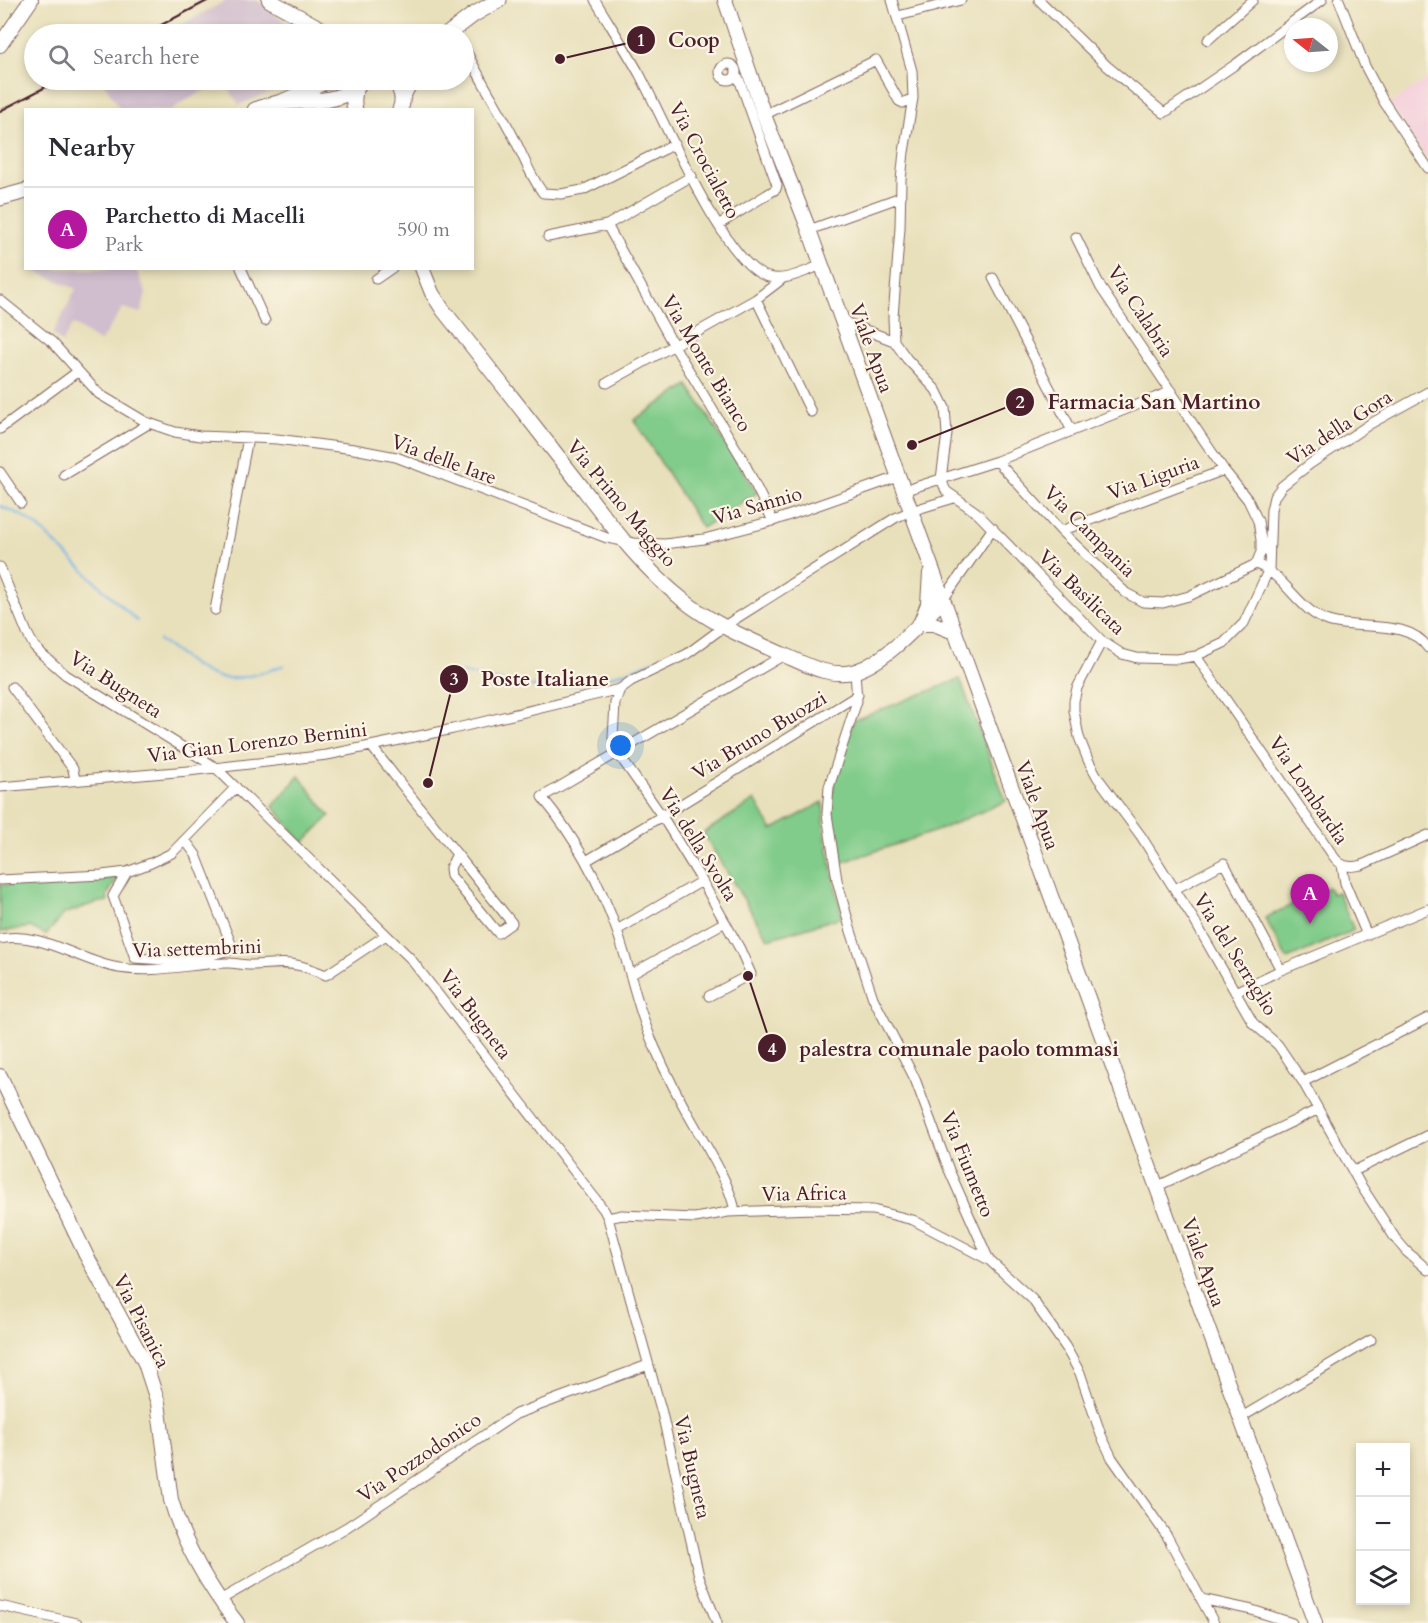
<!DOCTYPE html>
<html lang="en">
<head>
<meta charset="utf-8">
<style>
	:root { --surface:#fff; --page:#f2f2f3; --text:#2b2b33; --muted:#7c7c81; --line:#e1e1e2; --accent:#b5179e }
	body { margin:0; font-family:Cardo,serif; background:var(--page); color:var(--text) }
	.controls { position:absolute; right:18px; bottom:18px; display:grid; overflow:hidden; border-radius:0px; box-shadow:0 3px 9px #0003 }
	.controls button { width:54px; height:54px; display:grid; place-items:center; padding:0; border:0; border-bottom:2px solid var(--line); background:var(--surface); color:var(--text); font:30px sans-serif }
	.compass { position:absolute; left:1284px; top:18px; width:54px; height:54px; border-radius:50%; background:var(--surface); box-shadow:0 3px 9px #0003; rotate:287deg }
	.you { position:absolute; left:621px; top:746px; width:21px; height:21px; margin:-15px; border:4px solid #fff; border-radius:50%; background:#1a73e8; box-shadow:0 0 0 9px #1a73e833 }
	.badge { display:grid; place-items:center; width:39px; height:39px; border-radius:50%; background:var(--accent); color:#fff; font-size:20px; font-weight:700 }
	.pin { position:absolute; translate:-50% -50px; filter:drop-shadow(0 2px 3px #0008) }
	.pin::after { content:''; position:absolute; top:32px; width:21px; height:18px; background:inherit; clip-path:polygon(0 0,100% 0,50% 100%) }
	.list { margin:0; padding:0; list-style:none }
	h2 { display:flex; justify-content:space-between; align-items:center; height:78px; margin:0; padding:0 24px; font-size:26px }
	h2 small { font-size:20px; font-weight:400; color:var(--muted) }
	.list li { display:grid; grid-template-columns:39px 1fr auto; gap:18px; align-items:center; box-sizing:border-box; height:84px; padding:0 24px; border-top:2px solid var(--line) }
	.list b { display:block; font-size:22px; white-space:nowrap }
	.list p { margin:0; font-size:20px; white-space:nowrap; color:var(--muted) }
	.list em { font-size:20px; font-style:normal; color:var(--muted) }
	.icon { flex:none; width:33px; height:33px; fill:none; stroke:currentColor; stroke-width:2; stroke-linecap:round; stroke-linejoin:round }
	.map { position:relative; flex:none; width:1428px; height:1623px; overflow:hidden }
	.search { position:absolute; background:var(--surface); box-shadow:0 3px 9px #0003; left:24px; top:24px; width:450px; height:66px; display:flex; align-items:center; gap:15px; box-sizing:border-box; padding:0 21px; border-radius:33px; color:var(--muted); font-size:22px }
	.panel { position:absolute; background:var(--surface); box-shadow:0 3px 9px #0003; left:24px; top:108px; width:450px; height:162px; border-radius:0px }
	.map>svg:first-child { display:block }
	.built { fill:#f4cfdd }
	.industrial { fill:#d0bdcd }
	.green { fill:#81cc8a; stroke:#66765a; stroke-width:1.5 }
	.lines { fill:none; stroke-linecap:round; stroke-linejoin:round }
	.stream { stroke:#73b2e6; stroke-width:2 }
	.street-casing { stroke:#81635d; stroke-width:11 }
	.secondary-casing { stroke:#81635d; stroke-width:16 }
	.primary-casing { stroke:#81635d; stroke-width:17 }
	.street { stroke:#fff; stroke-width:9 }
	.secondary { stroke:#fff; stroke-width:14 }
	.primary { stroke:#fff; stroke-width:15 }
	.rail { stroke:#4a1f2b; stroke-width:2 }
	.labels { text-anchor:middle; stroke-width:4.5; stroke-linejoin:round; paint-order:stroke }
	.street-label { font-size:20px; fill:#4a1f2b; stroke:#fcf5e5 }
	.leader { fill:none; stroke:#4a1f2b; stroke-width:2 }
	.callout-dot { fill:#4a1f2b; stroke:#fcf5e5; stroke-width:2 }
	.mark-label { font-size:18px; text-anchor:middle; font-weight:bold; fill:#fff }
	.callout-label { font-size:21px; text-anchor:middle; font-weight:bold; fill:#4a1f2b; stroke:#fcf5e5; stroke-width:4.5; stroke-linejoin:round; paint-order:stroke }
</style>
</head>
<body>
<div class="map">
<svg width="1428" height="1623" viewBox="0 0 1428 1623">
	<rect width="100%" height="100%" fill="#fcf5e5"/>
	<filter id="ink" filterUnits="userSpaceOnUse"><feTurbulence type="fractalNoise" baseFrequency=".0167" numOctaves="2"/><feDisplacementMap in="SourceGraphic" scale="12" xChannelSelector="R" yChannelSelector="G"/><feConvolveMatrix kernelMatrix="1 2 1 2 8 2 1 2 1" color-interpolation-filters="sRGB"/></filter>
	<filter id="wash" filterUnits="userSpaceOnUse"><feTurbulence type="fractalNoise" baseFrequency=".008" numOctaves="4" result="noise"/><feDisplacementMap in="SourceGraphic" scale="24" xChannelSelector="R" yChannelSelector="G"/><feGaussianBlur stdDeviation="1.35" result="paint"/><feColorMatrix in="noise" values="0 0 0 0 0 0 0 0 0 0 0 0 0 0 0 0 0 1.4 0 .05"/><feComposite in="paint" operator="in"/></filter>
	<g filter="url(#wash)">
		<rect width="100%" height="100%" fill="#e8e0bb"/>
		<!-- built -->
		<path class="built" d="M1428,78V161L1390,104Z"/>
		<!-- industrial -->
		<path class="industrial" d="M227,0H257L283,20L307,34H164Z
			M102,80H223L173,108L174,110L120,109Z
			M224,80H287H286L287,86L239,105Z
			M31,269H136L146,293L141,313L123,308L100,342L73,324L62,343L53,334L76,289Z"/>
		<!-- green -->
		<path class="green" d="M688,385L757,493L702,528L634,420Z
			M960,679L1006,801L939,830L840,863L830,808L834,780L854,720Z
			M299,776L330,816L303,843L273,806Z
			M755,800L772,830L823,802L825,834L842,917L768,939L703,833Z
			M119,876L107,895L108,901L95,903L64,914L46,935L30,927L0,932V885L97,881Z
			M1328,887L1332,894L1338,892L1354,930L1287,959L1265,918Z"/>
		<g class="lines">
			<!-- stream -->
			<path class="stream" d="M0,506L21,515L37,526L137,621
				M159,640C176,652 195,669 215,676C235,683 264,673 284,665
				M462,672C489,679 516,687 544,687C586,687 639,670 676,650"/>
		</g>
	</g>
	<g filter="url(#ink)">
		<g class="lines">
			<!-- street casing -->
			<g class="street-casing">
				<path id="street" d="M595,0C610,25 626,50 640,75C664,120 720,252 761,274C781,285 802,272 822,265
					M892,0L912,71L913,98L904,152L901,180L900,228L893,317L894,341L907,359L936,390L945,408L947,434L941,479L946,491L976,512L1102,641L1122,654L1137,658L1177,659L1196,656L1224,643L1244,623L1269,569L1271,510L1274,497L1282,486L1310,464L1370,424L1428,392
					M1039,0L1107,66L1164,113L1236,64L1322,0
					M1339,0L1365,66L1384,102L1428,168
					M898,16L961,0
					M1208,40L1253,0
					M464,46C478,77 497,105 513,136C523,155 530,176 543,193L561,194L583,190L675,144
					M720 72a8 8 0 1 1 16 0a8 8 0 1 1-16 0Z
					M764,115L876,60L899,101L903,103L913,98
					M607,225L673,344L743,460L773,521
					M718,225L776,189L777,185L739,79L735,76
					M809,230L901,197
					M548,237L607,225L692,176
					M1076,237L1101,288L1224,470L1248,500L1258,521L1261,540V552L1256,564
					M241,268L265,321
					M993,278L1072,431
					M376,279L392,268
					M756,299L811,412
					M0,300L52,342L99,394L146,422L175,432L200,436L277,439L354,449L396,457L607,538L634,543L665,544L704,539L773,521L898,477
					M842,321L894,341
					M607,383L756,299L781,280
					M0,429L77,372
					M997,461L1061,531L1126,593L1143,602L1163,603L1189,596L1256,564C1285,575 1299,611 1328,621C1359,631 1408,618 1428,648
					M0,472L21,503
					M64,475L150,423
					M903,491L997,461L1172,391
					M1061,531L1224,470
					M0,567L27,633L34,646L43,655L66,675L215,767L410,958L604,1210L608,1218L662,1413L699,1576L717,1623
					M943,600L993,528
					M215,610L248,438
					M1102,641L1077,688L1074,701V711L1079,737L1088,760L1098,778L1141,836L1194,920L1253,1023L1278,1045L1303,1082L1360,1184L1395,1238L1406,1251L1428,1270
					M1196,656L1334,857C1341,867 1350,868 1362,865L1428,835
					M855,671L857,701L829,787L827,814L837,880L850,928L873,998L915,1079L949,1170L989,1260L1032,1299L1065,1346L1080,1373L1101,1435L1112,1458L1167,1536L1214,1623
					M12,687L73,769L75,780
					M372,747C418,806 465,864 512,923L498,933L451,876L450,868L457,854
					M0,787L188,771L327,755L453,729L620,689
					M586,861L662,816L858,695
					M1342,865L1345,883L1367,935
					M127,872L113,896L135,958L176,961L205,957L233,949L196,855L185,840
					M0,880L102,875L127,872L151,863L172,853L236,787
					M1175,889L1224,863L1281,970
					M617,930L702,881
					M0,939C41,930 79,962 119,968C157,974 191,963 228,963C235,963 243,965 251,965C268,965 284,961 301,966C309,968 318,972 326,975L386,935
					M630,975L725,922
					M1235,992L1281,970L1428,909
					M709,996L751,974L740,949L702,881L662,816L617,752L613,738L615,703L620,689L631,681L687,654L729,623L895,518L911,511L954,498
					M1303,1082L1428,1018
					M1354,1171L1428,1135
					M1156,1187L1317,1110
					M728,1212L733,1210L734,1206C726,1176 707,1148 692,1121C678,1097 666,1073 655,1048C637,1009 631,971 617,931C600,883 575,837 542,797L784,655
					M608,1218L622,1215L695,1218L728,1212L814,1209L873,1210L913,1220L989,1260
					M1240,1418L1371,1340
					M1201,1599L1252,1610L1292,1623
					M220,1600L347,1527L516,1414L648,1365
					M0,1606L77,1623"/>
			</g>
			<!-- secondary casing -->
			<g class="secondary-casing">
				<path id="secondary" d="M269,0L331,34
					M725,0L764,115L809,230L1315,1623
					M0,45L31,0
					M283,101L330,80
					M422,268L432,293L443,310C488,366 531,422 575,478C608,521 640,566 683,600C713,624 748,639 782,654C805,664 830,679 856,671C887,661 920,623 943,600
					M930,573L928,604L920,624H934L954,632
					M0,1076L86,1255L145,1363L158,1403L171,1500C183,1543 209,1588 237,1623"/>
			</g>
			<!-- primary casing -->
			<g class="primary-casing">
				<path id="primary" d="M448,34L473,15L499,0
					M393,80C401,88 405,98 400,110
					M403,96L411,80
					M255,110C263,107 270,105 278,103C306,99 330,105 355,89
					M355,110C352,98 354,88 363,80
					M0,198L26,191"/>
			</g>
			<!-- street -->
			<use href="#street" class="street"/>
			<!-- secondary -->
			<use href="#secondary" class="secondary"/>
			<!-- primary -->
			<use href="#primary" class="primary"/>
			<!-- rail -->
			<path class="rail" d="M144,34L209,0
				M0,111L59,80"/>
		</g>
	</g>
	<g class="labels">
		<!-- street labels -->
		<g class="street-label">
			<text transform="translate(705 160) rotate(62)" y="7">Via Crocialetto</text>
			<text transform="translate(1141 311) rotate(57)" y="7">Via Calabria</text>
			<text transform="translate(872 348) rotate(70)" y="7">Viale Apua</text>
			<text transform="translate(707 363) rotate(59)" y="7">Via Monte Bianco</text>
			<text transform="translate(1339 427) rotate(-33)" y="7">Via della Gora</text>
			<text transform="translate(444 459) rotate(20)" y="7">Via delle Iare</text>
			<text transform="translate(1153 477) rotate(-20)" y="7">Via Liguria</text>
			<text transform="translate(622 503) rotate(50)" y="7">Via Primo Maggio</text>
			<text transform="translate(757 505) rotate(-16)" y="7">Via Sannio</text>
			<text transform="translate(1090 531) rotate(45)" y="7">Via Campania</text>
			<text transform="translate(1082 592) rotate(44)" y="7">Via Basilicata</text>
			<text transform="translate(116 684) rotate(33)" y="7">Via Bugneta</text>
			<text transform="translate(759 735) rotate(-31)" y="7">Via Bruno Buozzi</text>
			<text transform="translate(257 742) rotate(-7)" y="7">Via Gian Lorenzo Bernini</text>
			<text transform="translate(1309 790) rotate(56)" y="7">Via Lombardia</text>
			<text transform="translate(1038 805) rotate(70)" y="7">Viale Apua</text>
			<text transform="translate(699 844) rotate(58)" y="7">Via della Svolta</text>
			<text transform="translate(197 948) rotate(-2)" y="7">Via settembrini</text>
			<text transform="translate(1236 954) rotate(58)" y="7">Via del Serraglio</text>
			<text transform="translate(476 1014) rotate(53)" y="7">Via Bugneta</text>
			<text transform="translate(968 1164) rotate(68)" y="7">Via Fiumetto</text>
			<text transform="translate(804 1193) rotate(-1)" y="7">Via Africa</text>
			<text transform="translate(1204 1262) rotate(70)" y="7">Viale Apua</text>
			<text transform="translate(142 1321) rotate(63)" y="7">Via Pisanica</text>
			<text transform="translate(419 1457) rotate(-34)" y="7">Via Pozzodonico</text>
			<text transform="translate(693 1467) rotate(77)" y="7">Via Bugneta</text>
		</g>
	</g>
	<!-- callouts -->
	<path class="leader" d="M560 59L641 40M912 445L1020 402M428 783L454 679M748 976L772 1048"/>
	<g class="callout-dot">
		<circle cx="560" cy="59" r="6"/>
		<circle cx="912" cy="445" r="6"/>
		<circle cx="428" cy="783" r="6"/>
		<circle cx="748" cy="976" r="6"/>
		<circle cx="641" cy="40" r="15"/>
		<circle cx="1020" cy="402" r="15"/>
		<circle cx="454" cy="679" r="15"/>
		<circle cx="772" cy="1048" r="15"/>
	</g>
	<g class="mark-label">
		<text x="641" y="46">1</text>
		<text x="1020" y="408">2</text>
		<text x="454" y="685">3</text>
		<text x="772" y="1055">4</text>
	</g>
	<g class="callout-label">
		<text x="694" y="47">Coop</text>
		<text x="1154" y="409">Farmacia San Martino</text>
		<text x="545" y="686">Poste Italiane</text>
		<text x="959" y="1056">palestra comunale paolo tommasi</text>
	</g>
</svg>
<div class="controls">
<button>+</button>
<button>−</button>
<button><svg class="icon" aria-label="layers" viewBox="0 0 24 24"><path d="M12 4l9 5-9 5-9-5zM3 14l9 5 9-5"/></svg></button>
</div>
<svg class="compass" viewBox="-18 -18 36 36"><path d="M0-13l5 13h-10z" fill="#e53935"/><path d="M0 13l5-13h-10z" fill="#7c7c81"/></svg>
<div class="you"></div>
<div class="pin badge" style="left:1310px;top:924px">A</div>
<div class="search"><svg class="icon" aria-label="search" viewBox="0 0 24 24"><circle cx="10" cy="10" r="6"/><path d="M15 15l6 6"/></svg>Search here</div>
<section class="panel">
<h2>Nearby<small></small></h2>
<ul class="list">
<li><span class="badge">A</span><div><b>Parchetto di Macelli</b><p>Park</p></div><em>590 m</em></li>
</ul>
</section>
</div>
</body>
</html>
